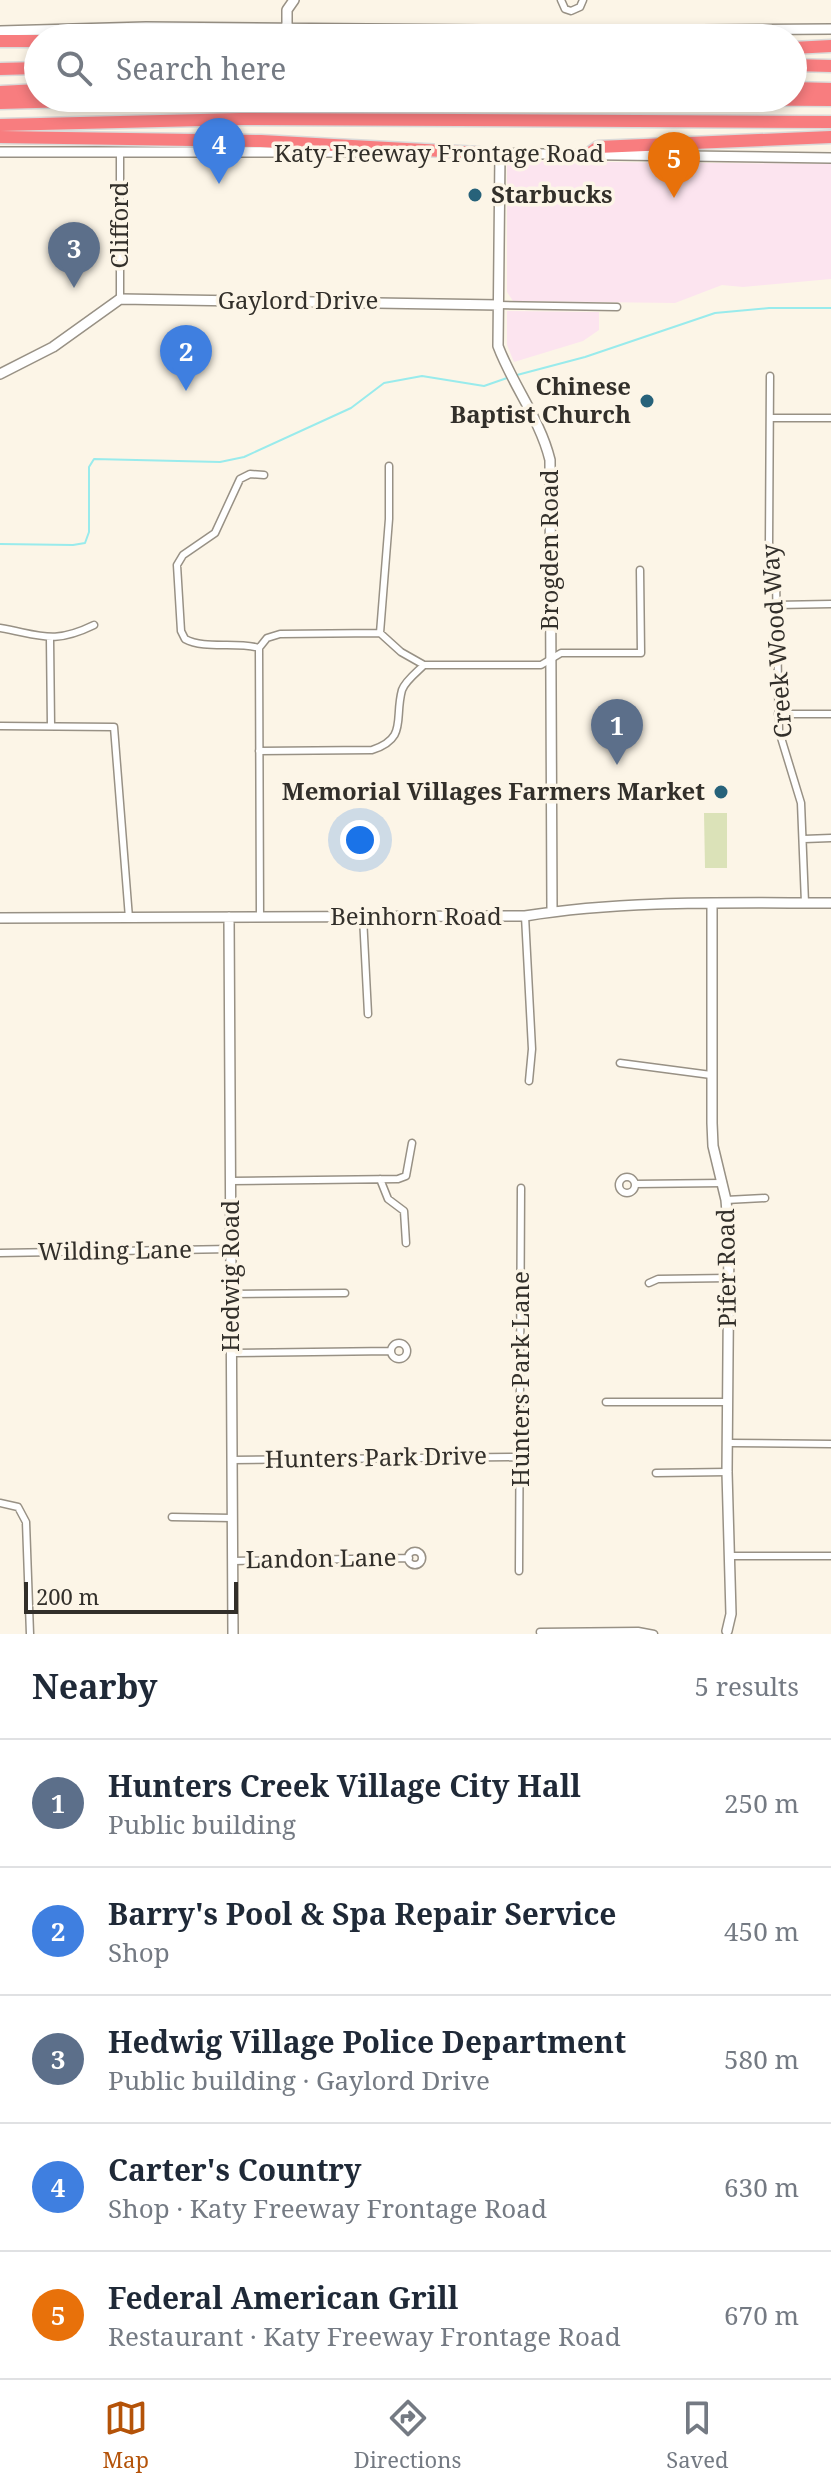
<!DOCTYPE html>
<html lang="en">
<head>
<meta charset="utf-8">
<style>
	:root { --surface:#fff; --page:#f2f2f3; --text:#1f2937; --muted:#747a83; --line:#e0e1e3; --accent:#b45309 }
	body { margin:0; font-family:"Noto Serif",serif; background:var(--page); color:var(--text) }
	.scale { position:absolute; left:24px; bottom:20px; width:214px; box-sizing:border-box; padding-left:8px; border:4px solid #322f2a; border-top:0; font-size:22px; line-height:28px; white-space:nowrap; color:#322f2a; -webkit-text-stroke:6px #fcf5e7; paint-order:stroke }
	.you { position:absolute; left:360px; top:840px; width:28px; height:28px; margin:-20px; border:6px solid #fff; border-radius:50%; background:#1a73e8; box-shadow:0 0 0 12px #1a73e833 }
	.badge { display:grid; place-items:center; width:52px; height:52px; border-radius:50%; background:var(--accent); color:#fff; font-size:26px; font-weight:700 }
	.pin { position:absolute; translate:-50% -66px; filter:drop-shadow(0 2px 4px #0008) }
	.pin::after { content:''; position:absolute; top:42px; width:28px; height:24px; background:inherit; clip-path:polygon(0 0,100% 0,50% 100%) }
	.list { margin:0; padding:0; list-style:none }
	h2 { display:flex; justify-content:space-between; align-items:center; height:104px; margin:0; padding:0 32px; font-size:34px }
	h2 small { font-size:26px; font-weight:400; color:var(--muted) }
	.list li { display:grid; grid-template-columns:52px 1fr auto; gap:24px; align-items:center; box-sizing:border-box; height:128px; padding:0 32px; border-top:2px solid var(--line) }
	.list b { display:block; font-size:30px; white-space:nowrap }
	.list p { margin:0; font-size:26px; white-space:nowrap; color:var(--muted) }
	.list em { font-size:26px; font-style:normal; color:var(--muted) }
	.icon { flex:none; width:44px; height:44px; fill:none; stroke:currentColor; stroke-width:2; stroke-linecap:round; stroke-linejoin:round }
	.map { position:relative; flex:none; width:831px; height:1634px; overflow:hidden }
	.search { position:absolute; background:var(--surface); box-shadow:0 4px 12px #0003; left:24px; right:24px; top:24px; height:88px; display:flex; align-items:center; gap:20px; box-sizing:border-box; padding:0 28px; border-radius:44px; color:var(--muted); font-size:30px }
	.sheet { height:744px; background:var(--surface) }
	nav { display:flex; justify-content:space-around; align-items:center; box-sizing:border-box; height:112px; border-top:2px solid var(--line); background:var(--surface); font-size:22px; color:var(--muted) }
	nav a { display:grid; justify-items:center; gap:4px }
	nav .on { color:var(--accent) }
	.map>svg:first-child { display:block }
	.commercial { fill:#fce4ef }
	.green { fill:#dbe2b8 }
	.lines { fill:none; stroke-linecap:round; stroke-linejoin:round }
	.stream { stroke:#99ebec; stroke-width:2 }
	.street-casing { stroke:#989185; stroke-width:9 }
	.secondary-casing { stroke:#989185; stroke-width:12 }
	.highway-casing { stroke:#dadad9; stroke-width:15 }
	.street { stroke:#fff; stroke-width:6 }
	.secondary { stroke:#fff; stroke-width:9 }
	.highway { stroke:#f87d7f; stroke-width:12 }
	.poi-dot { fill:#27627a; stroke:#fcf5e7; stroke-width:3 }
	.labels { text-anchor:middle; stroke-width:7; stroke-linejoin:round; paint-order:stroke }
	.street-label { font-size:24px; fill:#322f2a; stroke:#fcf5e7 }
	.poi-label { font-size:24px; font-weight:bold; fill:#322f2a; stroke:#fcf5e7; text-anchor:end }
</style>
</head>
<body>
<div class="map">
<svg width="831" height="1634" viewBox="0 0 831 1634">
	<rect width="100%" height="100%" fill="#fcf5e7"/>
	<!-- commercial -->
	<path class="commercial" d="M507,161L831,164V279L743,287L722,285L675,303L513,301L507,292Z
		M507,311L599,312V330L583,341L514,362L507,345Z"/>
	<!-- green -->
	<path class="green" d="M704,813H727V868H705Z"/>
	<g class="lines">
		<!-- stream -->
		<path class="stream" d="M517,375L585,357L715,313L769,308H831
			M0,544L73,545L85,543L89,532V467L94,459L220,462L244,457L351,408L384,383L422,376L484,386L507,378"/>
		<!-- street casing -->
		<g class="street-casing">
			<path id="street" d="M561,0L565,9L571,11L580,7L583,0
				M120,299V151
				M499,305L617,307
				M770,376L769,546L776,581L779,731L801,803L805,903
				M771,418H831
				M776,605L831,604
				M0,628C41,635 53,645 94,625
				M380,633L389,519V466
				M50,639L51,726
				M259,648C236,641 205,650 185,639L181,631L177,565L183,555L215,533L240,479L250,474L264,475
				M778,714H831
				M0,726L114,727L129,918
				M259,751L372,750C408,738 394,719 402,690C405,681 417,672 424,665H541L561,653H641L640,570
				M804,839L831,838
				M525,916L532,1049L529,1081
				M260,917L259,648L267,638L280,634L380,633L401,652L424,665
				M363,917L368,1014
				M620,1063L711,1075
				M619 1185a8 8 0 1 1 16 0a8 8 0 1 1-16 0Z
				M380,1179L388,1199L404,1211L406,1243
				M231,1181L398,1179L406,1176L412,1143
				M635,1184L723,1183
				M726,1200L765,1198
				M0,1253L231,1249
				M649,1283L658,1279L729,1278
				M231,1294L345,1293
				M391 1351a8 8 0 1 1 16 0a8 8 0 1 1-16 0Z
				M232,1353L391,1351
				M606,1402H728
				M729,1443L831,1444
				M232,1460L520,1457
				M656,1473L727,1472
				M0,1503L18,1507L26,1522L30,1634
				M172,1517L232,1518
				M408 1558a7 7 0 1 1 14 0a7 7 0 1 1-14 0Z
				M729,1556H831
				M233,1561L409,1558
				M519,1571L521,1188
				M540,1632L638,1631L654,1634"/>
		</g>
		<!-- secondary casing -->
		<g class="secondary-casing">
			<path id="secondary" d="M287,28V10L294,0
				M0,31L146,27L578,31L831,29
				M0,152H369
				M475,153L831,158
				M500,153L498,346C513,386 540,419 550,460L552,910
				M0,374L53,347L120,299L499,305
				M712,905V1123L713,1146L726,1200L729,1237L727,1472L731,1614L727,1631
				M229,917L233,1634
				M0,918L525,916C623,900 731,903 831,903"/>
		</g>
		<!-- highway casing -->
		<g class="highway-casing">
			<path id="highway" d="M0,41H38
				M793,48L831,46
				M793,65L831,66
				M0,69L38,68
				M793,88L831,89
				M0,92L38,90
				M543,98L831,100
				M0,103L180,98
				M0,125L241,119L831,122
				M0,137L261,141L479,153
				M587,155L598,147L831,137"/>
		</g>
		<!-- street -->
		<use href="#street" class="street"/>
		<!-- secondary -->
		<use href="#secondary" class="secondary"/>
		<!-- highway -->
		<use href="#highway" class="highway"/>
	</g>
	<!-- markers -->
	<g class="poi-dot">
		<circle cx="475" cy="195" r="8"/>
		<circle cx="647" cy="401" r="8"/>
		<circle cx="721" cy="792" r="8"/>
	</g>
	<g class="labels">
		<!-- street labels -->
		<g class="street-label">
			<text x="439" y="162">Katy Freeway Frontage Road</text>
			<text transform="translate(120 225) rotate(-90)" y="8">Clifford</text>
			<text x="298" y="309">Gaylord Drive</text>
			<text transform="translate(550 550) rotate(-90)" y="8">Brogden Road</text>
			<text transform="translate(777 641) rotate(-94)" y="8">Creek Wood Way</text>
			<text x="416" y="925">Beinhorn Road</text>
			<text transform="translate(115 1251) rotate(-1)" y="8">Wilding Lane</text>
			<text transform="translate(727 1268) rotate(-91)" y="8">Pifer Road</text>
			<text transform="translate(231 1276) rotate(-90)" y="8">Hedwig Road</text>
			<text transform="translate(521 1379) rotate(-90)" y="8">Hunters Park Lane</text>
			<text transform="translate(376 1458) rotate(-1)" y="8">Hunters Park Drive</text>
			<text transform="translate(321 1559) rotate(-1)" y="8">Landon Lane</text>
		</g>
		<!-- poi labels -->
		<g class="poi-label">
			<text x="491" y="203" text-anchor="start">Starbucks</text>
			<text x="631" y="395">Chinese<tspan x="631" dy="28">Baptist Church</tspan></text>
			<text x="705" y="800">Memorial Villages Farmers Market</text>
		</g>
	</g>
</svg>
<div class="scale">200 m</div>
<div class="you"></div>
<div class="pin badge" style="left:617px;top:765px;background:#5c6f8a">1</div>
<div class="pin badge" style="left:186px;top:391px;background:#3f7fe0">2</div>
<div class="pin badge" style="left:74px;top:288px;background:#5c6f8a">3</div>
<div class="pin badge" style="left:219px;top:184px;background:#3f7fe0">4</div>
<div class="pin badge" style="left:674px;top:198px;background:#e8710a">5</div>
<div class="search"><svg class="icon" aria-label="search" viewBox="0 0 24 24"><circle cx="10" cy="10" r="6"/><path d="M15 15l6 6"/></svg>Search here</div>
</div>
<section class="sheet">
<h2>Nearby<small>5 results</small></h2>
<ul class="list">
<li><span class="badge" style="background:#5c6f8a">1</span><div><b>Hunters Creek Village City Hall</b><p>Public building</p></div><em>250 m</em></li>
<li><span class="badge" style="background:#3f7fe0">2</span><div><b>Barry's Pool &amp; Spa Repair Service</b><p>Shop</p></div><em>450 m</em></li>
<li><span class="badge" style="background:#5c6f8a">3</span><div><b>Hedwig Village Police Department</b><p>Public building · Gaylord Drive</p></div><em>580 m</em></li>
<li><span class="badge" style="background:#3f7fe0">4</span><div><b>Carter's Country</b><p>Shop · Katy Freeway Frontage Road</p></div><em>630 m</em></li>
<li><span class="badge" style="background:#e8710a">5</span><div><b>Federal American Grill</b><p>Restaurant · Katy Freeway Frontage Road</p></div><em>670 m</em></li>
</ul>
</section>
<nav>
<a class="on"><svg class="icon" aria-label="map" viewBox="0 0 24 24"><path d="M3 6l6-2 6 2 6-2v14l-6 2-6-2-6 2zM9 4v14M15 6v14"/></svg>Map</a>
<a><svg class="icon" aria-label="directions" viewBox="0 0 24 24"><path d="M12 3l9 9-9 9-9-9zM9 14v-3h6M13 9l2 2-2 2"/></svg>Directions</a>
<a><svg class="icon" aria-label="saved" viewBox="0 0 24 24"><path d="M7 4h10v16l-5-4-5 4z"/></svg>Saved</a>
</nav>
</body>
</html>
